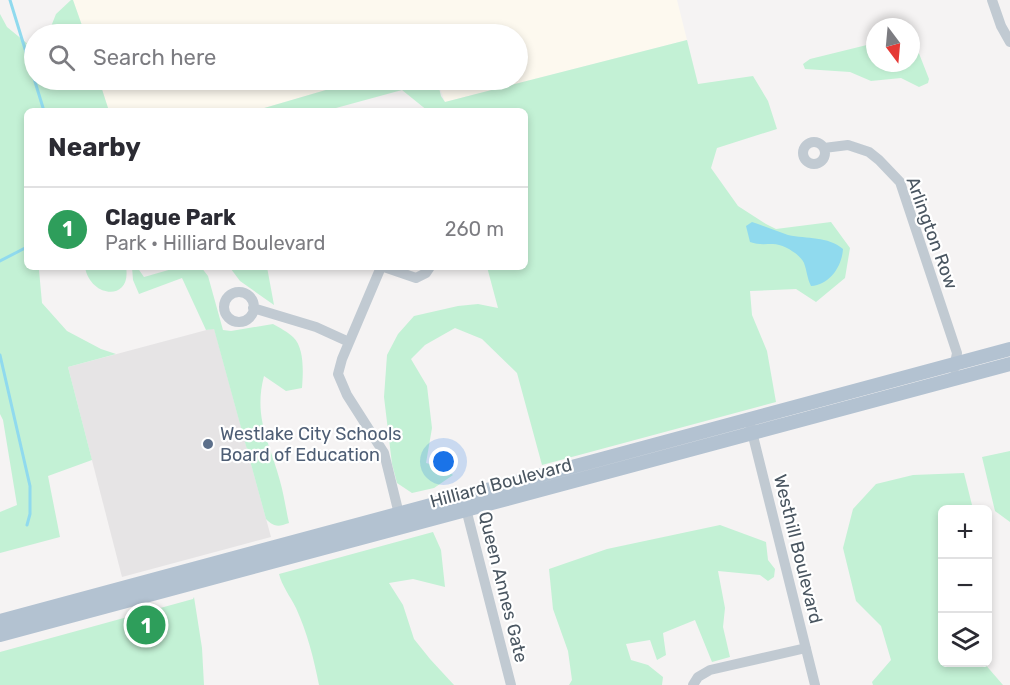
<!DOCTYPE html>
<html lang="en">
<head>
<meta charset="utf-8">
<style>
	:root { --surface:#fff; --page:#f2f2f3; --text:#2b2b33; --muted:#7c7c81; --line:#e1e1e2; --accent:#0b8043 }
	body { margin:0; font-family:Rubik,sans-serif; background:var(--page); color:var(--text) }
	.controls { position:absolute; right:18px; bottom:18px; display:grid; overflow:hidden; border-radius:9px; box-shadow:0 3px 9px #0003 }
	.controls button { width:54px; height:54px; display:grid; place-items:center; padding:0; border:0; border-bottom:2px solid var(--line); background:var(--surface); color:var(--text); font:30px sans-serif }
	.compass { position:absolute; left:866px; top:18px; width:54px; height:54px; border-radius:50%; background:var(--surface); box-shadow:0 3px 9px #0003; rotate:164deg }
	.you { position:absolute; left:444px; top:462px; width:21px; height:21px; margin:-15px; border:4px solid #fff; border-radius:50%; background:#1a73e8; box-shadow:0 0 0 9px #1a73e833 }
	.badge { display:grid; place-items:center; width:39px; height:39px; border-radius:50%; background:var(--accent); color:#fff; font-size:20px; font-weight:700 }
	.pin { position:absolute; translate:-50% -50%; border:3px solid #fff; box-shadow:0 2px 6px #0006 }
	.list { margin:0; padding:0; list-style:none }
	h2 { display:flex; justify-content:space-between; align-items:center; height:78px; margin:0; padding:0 24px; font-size:26px }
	h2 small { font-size:20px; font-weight:400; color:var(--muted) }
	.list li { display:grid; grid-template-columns:39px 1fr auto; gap:18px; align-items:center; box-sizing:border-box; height:84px; padding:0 24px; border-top:2px solid var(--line) }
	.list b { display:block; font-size:22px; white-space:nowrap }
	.list p { margin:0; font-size:20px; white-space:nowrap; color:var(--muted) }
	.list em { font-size:20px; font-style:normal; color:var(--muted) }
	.icon { flex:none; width:33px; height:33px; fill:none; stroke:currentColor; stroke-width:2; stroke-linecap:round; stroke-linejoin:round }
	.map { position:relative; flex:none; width:1010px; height:685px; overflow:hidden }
	.search { position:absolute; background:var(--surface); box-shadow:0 3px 9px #0003; left:24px; top:24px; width:504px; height:66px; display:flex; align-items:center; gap:15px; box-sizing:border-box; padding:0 21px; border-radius:33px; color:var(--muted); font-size:22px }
	.panel { position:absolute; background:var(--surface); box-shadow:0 3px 9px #0003; left:24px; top:108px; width:504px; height:162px; border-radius:9px }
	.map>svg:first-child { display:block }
	.commercial { fill:#fdf9ef }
	.education { fill:#e6e4e5 }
	.green { fill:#c3f1d5 }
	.water { fill:#90daee }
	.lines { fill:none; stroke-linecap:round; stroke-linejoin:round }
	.stream { stroke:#90daee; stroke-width:3 }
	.minor { stroke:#c1cad2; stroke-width:10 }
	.major { stroke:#b3c2d1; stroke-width:14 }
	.service-dot { fill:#5c6f8a; stroke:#fff; stroke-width:2 }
	.labels { text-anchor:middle; stroke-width:4.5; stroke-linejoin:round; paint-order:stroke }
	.street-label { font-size:18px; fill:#4a5661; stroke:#fff }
	.service-label { font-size:18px; fill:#4e5e75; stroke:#fff; text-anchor:start }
</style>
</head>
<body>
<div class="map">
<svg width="1010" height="685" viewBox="0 0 1010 685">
	<rect width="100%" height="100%" fill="#f5f3f3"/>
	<!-- commercial -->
	<path class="commercial" d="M73,0H677L687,40L445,102L437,80H518V34H85Z
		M99,80H360L254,111H181L180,109L172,111H109Z"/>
	<!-- education -->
	<path class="education" d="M214,328L271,537L122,577L68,367Z"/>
	<!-- green -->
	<path class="green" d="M71,0H73L85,34H48L56,14Z
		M0,14L7,27L29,45H34V80H99L109,111H27V267H49L39,270L42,303L67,331L101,349L116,354L68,367L92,460L48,476L60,537L0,553V512L17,505L3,420L0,414Z
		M911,33L929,79L928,83L919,87L901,78L871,81L850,72L805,69L803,64L810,59L875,43V63H911Z
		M687,40L698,84L753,76L768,101L777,129L717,148L711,168L738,206L766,224L776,229L831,222L850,248L845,278L816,302L796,289L750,291L752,315L767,351L776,402L542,465L517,373L482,339L455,328L425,345L411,359L427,386L432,428L426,463L442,467L453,475L434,488L412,493L397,483L392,464L384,397L387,355L398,334L414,316L458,306L478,304L498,308L487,267H525V111H428L402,90L325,111H254L360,80H437L441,96L445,102Z
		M85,267H126C132,302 90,298 85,267Z
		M132,267H137L144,277L179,267H201L208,276L223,330L231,331L273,324C280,328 288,332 293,337C305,348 303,374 302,388L286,391L264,376C253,418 270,443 280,481C284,495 286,510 289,523C278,527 274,527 266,519L214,329L206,330L182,278L139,294L133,280Z
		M234,267H267L274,305L240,281L231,269Z
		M1010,451V522L995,511L982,457Z
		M964,473L973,509L942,510V599L940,611L942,614V662L984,663L1003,685H873L872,682L891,660L881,626L856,601L843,548L853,509L876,484L913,475Z
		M720,525L766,542L768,560L775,569L774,577L768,581L760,575L718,571L725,608L723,627L730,657L712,662L695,620L663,633L666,655L657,660L650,640L626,644L631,660L648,665L663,677L662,685H569L572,680L568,651L553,609L549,569L607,549Z
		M433,532L441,550L445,587L413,579L389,583L403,605L414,639L430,659L454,685H319C314,659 307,632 296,608C290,596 282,586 279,574Z
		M194,597L202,648L204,685H0V652L193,599Z"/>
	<!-- water -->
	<path class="water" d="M752,222C764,226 776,231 788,235C807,239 828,236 843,249C842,266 830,285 811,286C807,278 807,271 804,263C800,254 783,244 773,244C764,244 758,245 750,242L746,226Z"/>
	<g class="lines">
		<!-- stream -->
		<path class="stream" d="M10,0L44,111
			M0,261L27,247
			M0,355L30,486V514L27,525"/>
		<!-- minor -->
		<path class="minor" d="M992,0L1001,26L1010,42
			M803 153a11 11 0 1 1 22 0a11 11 0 1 1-22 0Z
			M824,148L848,145L869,152L879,160L900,182L957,353L954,369
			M381,267L342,359L338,374L347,395L384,453L399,514
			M384,267L416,278L426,273L430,267
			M224 307a15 15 0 1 1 30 0a15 15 0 1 1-30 0Z
			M253,308L316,327L349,342
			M749,420L815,685
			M465,505L511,685
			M693,685L698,677L710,670L806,648"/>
		<!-- major -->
		<path class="major" d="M0,621L1010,349
			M0,635L1010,364"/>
	</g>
	<!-- markers -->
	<circle class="service-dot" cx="208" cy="444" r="6"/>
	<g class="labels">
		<!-- street labels -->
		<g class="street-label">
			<text transform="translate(932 233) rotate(70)" y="6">Arlington Row</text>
			<text transform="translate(501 483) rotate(-15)" y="6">Hilliard Boulevard</text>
			<text transform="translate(798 549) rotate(76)" y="6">Westhill Boulevard</text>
			<text transform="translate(503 587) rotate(76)" y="6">Queen Annes Gate</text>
		</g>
		<!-- service labels -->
		<g class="service-label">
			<text x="220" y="440">Westlake City Schools<tspan x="220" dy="21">Board of Education</tspan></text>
		</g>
	</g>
</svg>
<div class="controls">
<button>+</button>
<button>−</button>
<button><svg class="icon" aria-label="layers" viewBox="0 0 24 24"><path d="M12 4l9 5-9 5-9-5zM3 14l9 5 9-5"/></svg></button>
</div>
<svg class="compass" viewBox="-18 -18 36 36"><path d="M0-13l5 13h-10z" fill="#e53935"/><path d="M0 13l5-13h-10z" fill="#7c7c81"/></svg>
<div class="you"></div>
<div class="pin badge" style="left:146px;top:625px;background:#2e9e5b">1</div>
<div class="search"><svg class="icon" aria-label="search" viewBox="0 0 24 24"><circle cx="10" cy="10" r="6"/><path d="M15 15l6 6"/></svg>Search here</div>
<section class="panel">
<h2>Nearby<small></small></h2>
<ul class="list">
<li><span class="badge" style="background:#2e9e5b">1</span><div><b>Clague Park</b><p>Park · Hilliard Boulevard</p></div><em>260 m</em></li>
</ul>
</section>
</div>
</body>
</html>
